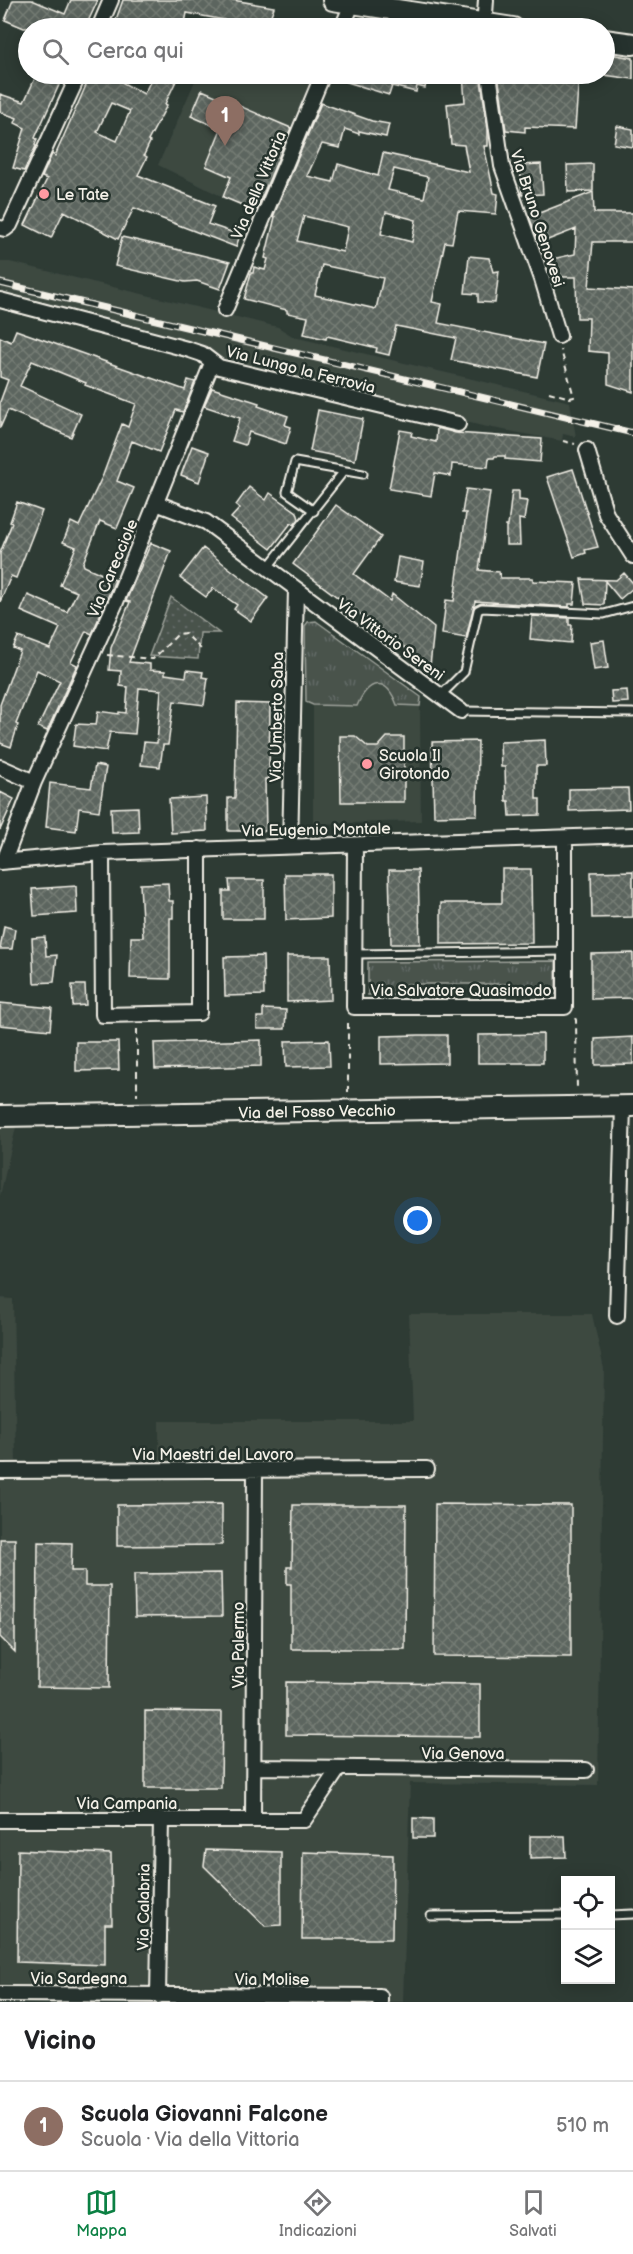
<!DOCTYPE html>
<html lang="it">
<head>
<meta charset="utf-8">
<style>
	:root { --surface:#fff; --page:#f6f6f6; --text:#202124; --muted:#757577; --line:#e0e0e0; --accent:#0b8043 }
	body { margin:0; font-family:"Balsamiq Sans",sans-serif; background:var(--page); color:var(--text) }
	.controls { position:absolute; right:18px; bottom:18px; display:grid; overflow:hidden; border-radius:0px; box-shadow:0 3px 15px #0003 }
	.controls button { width:54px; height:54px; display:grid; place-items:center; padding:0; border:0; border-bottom:2px solid var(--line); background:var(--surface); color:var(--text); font:30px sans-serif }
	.you { position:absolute; left:418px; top:1221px; width:21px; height:21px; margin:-15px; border:4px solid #fff; border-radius:50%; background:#1a73e8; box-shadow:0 0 0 9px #1a73e833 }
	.badge { display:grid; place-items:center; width:39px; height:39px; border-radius:50%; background:var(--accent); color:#fff; font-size:20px; font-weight:700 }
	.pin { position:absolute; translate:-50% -50px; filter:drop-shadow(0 2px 3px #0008) }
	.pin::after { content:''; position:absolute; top:32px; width:21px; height:18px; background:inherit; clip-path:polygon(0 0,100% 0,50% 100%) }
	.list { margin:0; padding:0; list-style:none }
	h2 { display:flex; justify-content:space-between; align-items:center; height:78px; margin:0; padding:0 24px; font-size:26px }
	h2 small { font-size:20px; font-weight:400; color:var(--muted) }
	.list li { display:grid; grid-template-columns:39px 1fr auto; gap:18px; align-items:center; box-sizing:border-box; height:90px; padding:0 24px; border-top:2px solid var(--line) }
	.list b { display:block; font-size:22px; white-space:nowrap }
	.list p { margin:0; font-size:20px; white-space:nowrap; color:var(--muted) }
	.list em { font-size:20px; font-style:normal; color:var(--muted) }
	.icon { flex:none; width:33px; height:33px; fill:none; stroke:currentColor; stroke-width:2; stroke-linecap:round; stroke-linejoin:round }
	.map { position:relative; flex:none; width:633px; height:2002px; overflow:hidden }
	.search { position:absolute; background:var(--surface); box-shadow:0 3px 15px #0003; left:18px; right:18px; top:18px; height:66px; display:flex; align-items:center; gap:15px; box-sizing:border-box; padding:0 21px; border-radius:33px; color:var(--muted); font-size:22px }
	.sheet { height:168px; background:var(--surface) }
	nav { display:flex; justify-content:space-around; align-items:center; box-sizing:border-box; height:84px; border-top:2px solid var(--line); background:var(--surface); font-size:16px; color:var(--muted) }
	nav a { display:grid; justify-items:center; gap:3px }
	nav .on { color:var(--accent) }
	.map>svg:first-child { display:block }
	.built { fill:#3c4841 }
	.grass { fill:url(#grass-tufts); stroke:#9ea29a; stroke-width:1.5 }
	.park { fill:url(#park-dots); stroke:#9ea29a; stroke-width:1.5 }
	.building { fill:url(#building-cross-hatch); stroke:#f4f1e8; stroke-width:1.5; fill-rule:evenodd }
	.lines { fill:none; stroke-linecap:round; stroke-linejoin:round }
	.lane-casing { stroke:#f4f1e8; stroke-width:11 }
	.street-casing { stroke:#f4f1e8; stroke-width:18 }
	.secondary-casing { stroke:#f4f1e8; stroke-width:24 }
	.path { stroke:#f4f1e8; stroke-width:2; stroke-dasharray:6 4.5; stroke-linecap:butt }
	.lane { stroke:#26332d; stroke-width:7 }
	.street { stroke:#26332d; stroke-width:14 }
	.secondary { stroke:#26332d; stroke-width:20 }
	.rail-casing { stroke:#f4f1e8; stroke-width:7 }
	.rail { stroke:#26332d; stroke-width:4.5; stroke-dasharray:14; stroke-linecap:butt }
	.poi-dot { fill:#ff9aa2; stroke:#26332d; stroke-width:2 }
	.labels { text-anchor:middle; stroke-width:5; stroke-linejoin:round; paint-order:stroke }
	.street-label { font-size:16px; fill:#f4f1e8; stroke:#26332d }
	.poi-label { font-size:16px; fill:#f4f1e8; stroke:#26332d; text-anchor:start }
</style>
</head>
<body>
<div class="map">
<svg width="633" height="2002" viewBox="0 0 633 2002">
	<defs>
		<pattern id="grass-tufts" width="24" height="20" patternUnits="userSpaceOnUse" patternTransform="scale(1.5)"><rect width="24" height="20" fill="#48524c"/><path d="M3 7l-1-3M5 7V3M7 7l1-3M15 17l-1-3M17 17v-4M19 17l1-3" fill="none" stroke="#636b66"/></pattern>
		<pattern id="park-dots" width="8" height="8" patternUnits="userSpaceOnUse" patternTransform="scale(1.5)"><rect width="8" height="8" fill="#48524c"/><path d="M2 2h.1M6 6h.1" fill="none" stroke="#636b66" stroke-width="1.8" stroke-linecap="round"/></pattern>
		<pattern id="building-cross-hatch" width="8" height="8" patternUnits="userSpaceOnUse" patternTransform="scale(1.5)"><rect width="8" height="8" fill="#5c655e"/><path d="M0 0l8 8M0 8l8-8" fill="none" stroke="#747c75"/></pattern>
	</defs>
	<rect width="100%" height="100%" fill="#2e3b34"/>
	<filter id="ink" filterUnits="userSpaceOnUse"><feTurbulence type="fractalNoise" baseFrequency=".0167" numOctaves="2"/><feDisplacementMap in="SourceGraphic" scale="12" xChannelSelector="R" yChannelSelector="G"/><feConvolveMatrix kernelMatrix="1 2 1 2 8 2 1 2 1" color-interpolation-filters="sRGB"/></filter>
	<g filter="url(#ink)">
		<!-- built -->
		<path class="built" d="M198,74H217L241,81L245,74H313L256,211L223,197L158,165Z
			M0,262H10L278,327L294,337L570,402L576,437L563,434L562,441L482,426L223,361L209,349L0,296Z
			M378,684L386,686L393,694L397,705L420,706L421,821L313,824V705L357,706L363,693L368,687Z
			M0,1110H20L0,1196Z
			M0,1298L13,1299L16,1461H159V1421H413L409,1314H592L604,1369L598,1785L410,1783L403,2002H0Z"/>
		<!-- grass -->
		<path class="grass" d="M316,621L421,697L420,706L397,705C386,675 368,680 357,706L313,705L306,702L305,626L308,622Z
			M556,961V994H524L517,984H407L400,995H368V962Z"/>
		<!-- park -->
		<path class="park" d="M171,597L219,633H200L198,659L149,656Z"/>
		<!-- building -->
		<path class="building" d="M13,0H32L65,14L71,0H98L85,28H24L5,20Z
			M123,0H233L274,7L266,28L187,13L184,28H158L146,25L145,28H113Z
			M604,53L633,58V79L604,75Z
			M37,74H64L35,138L37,139L35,145L36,146L24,171L13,168L25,128L15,123L17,118L0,112V94L24,102Z
			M91,74H127L123,83L144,94L154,74H186L176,81L165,104L167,105L148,141L150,142L144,155L147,157L138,175L215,206L208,224L240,235L236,247L134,208L118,239L64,211L51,238L25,225L47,179L42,177L52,154L55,156ZM111,103L130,111L117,141L97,132Z
			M332,74H428L425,88L417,86L416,92L392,86L389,95L331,77Z
			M463,74H480L488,129V146H484L494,193L498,194L496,214L458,211L452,243L445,242L432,302L442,304L438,323L544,344L537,377L451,360L456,338L396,326L389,355L376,352L377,348L348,341L327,336L326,339L304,334L308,317L287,313V310L244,299L251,273H253L254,267L265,270L268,259L265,258L275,217H273L321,103L372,121L389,124L386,137L359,131V134L345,129L340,148L322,144L307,176L333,182L338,164L378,176L383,153L469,172L464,145L451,144L447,104L465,102ZM394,169L428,177L424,198L388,190ZM386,212L416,220L412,242L381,234ZM304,216L348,227L343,252L297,241ZM322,265L383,278L376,309L315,295Z
			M498,74H579L575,129L525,127V132L506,130Z
			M202,90L291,128L256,211L223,197L231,177L206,166L221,129L191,116Z
			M617,126L633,129V147L614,144Z
			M541,164L543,194L522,195L520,165Z
			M593,164V191L568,192L567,165Z
			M593,192L594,213H633V242H593L589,287L633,290V392L608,384V353L588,351L589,318H577L576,277H555L552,259L575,254L576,229L540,243L529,217Z
			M122,237L197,254L230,262L220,289L197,281L185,282L115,266Z
			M469,256L489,258L493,272L499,271L495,303L478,302V294L465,293Z
			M16,330L185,390L188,380L195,382L183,412L176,410L159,452L132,441L117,481L134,488L117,528L100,521L83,563L84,566L115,580L92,634L86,631L71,662L77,665L47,731L38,727L60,681L37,670L16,724L18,725L11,747L0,743V705L20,651L13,648L18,637L50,649L60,628L21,611L28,595L67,612L77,592L60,585L76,547L63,542L71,522L79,526L103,475L122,424L128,427L136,404L85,385L86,383L32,361L20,386L81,414L71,437L8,410L0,428V402L8,380L0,377V337L11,342Z
			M212,388L259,403L258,406L288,416L285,425L291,427L286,444L249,432L245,445L232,441L240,418L204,406Z
			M318,410L363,419L355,460L310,451Z
			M437,428L456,433L542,439L540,462L505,459V456H495L494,458H489L488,467L452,464L451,476L435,473L431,496L389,489L400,430L412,432L411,436L436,442Z
			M192,446L209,452L199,482L181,475Z
			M573,469L598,547L585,550L586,553L574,557L547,477Z
			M249,487L266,500L270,493L297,512L299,519L294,525L291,523L271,549L231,518L240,508L236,505Z
			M466,489L490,492L479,570L499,572L500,578H533V581L576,583L574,604H569V607L475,601L466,638L442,634L446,600L454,601L466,513H462Z
			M512,491H519V500L527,501L524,520L519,519L520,545H506V526H508Z
			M17,502L42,511L16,578L11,576L0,602V553L12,523L10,522Z
			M336,505L381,537L354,574L390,601L392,594L434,628L430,666L293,564Z
			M151,543L171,551L129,662L150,664V670L165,671V674L186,677L187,670L203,672L202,677L208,678L204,705L174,701L168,745H163L160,767L141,765L144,742L157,743L161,690L139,688L135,734L110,732L106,751L73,746L76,724L96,725L98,711L119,714V712L126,713L128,687L120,686L121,671L109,670L111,648L130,602L126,601Z
			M203,548L268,598L251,621L234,609L237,605L213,588L206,597L180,578Z
			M398,557L424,562L420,586L394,582Z
			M624,573L633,583V588L620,599L605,581L604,605L585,604L581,579L616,580Z
			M532,616L569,618V625H572L571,643L530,639Z
			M604,640L608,668L594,670L590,642Z
			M627,690L628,702L612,703L611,691Z
			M237,703L270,704L269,779H265L266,831H228V798H235Z
			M340,736H355L368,747H378L387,737H404V802H341Z
			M545,740L546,766H536V799H540V815L510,816L509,801H506L505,767H501L500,742Z
			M478,741L477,815L434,816L432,742Z
			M95,765L106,767L99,811L79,808L76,831L46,827L50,783L91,788Z
			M628,788L629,809L569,811V789Z
			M0,792L14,799L0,830Z
			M206,797L207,831L171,833L169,799Z
			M138,807L139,832L112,833L111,808Z
			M502,869H531L532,943L441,944V903H502Z
			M389,870H418L420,944H391Z
			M633,871V917L592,918L591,872Z
			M285,874H331V918L286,920Z
			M229,880H264V919H223V891H230Z
			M168,883L169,901H173V918H170V979L130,978L131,937H143L140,884Z
			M76,886L77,913L34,916L32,889Z
			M4,926L15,929L12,949H0Z
			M45,937L46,956L57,955L54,982L34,983L32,938Z
			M633,953V998L591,999V954Z
			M263,956L264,995L225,996L224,957Z
			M287,956H330L331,1000L287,1002Z
			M72,985H85L86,1005L73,1006Z
			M0,1003L52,1008L50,1030L0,1025Z
			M263,1009L286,1010L285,1029H257V1017H263Z
			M543,1034V1063H478V1035Z
			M419,1035H447V1063L381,1064V1036Z
			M633,1037V1064L595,1065V1039Z
			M261,1040V1066L155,1069L154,1043Z
			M329,1040L330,1066L286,1067L285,1041Z
			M76,1042H118L119,1070L76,1071Z
			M222,1504V1545L117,1546V1505Z
			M435,1504L571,1505V1657L434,1656Z
			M293,1505H406L405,1649H291V1584H287V1567H292Z
			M0,1539H15V1652L0,1637Z
			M38,1542L72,1543L71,1571H85V1586H110L109,1688L37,1687Z
			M221,1573L222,1616L135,1617L134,1574Z
			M286,1682L480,1684V1737L286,1735Z
			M145,1711L222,1712L221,1788H145Z
			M413,1818L433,1819V1838H413Z
			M530,1836H565L566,1857L530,1858Z
			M18,1850L111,1854L112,1924H105V1965L17,1962Z
			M206,1850L281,1852V1925L265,1926L204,1866Z
			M303,1852L393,1855L392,1939H302Z"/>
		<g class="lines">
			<!-- lane casing -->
			<g class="lane-casing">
				<path id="lane" d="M314,511L287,492L295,462L363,474
					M268,567L344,471
					M440,696L464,672L478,610L482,608L604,614L633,606
					M461,711L633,713
					M355,954L565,951
					M610,1915L633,1914
					M431,1916L566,1915"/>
			</g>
			<!-- street casing -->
			<g class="street-casing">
				<path id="street" d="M99,28L111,0
					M342,28L352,4
					M484,28L486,0
					M489,74L502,166L542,279L559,336
					M0,228L5,229L10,225L79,74
					M0,300L187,349L202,354L219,367L458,424
					M225,310L323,74
					M587,450L606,514L633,556
					M156,503L206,522L461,711
					M0,767L34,782
					M355,845L354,1007H565V838
					M290,846L296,589
					M102,853L103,1015L199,1013V849
					M4,861L34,782L116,602L212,363
					M0,862L102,853L633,835
					M617,1316L623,1106
					M0,1471L427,1469
					M254,1767L586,1770
					M0,1820H304L339,1768
					M253,1820L255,1470
					M0,1994L380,1996V2002
					M158,1996L161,1819"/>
			</g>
			<!-- secondary casing -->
			<g class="secondary-casing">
				<path id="secondary" d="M333,0L513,28
					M604,40L633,44
					M0,1116L633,1106"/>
			</g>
			<!-- path -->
			<path class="path" d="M299,28L303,19
				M549,392L570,398L574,397L561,350
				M563,441L575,444
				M107,655L153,659L178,634L185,633L203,651
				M575,1018L576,1020L577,1090
				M137,1029V1096
				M348,1092V1020"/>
			<!-- lane -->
			<use href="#lane" class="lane"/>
			<!-- street -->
			<use href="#street" class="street"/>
			<!-- secondary -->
			<use href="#secondary" class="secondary"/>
			<!-- rail casing -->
			<g class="rail-casing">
				<path id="rail" d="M0,283L633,433"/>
			</g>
			<!-- rail -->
			<use href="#rail" class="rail"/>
		</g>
	</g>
	<!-- markers -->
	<g class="poi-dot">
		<circle cx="44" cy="194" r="6"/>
		<circle cx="367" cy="764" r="6"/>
	</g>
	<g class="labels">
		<!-- street labels -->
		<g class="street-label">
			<text transform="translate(258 185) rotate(-67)" y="6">Via della Vittoria</text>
			<text transform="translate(538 218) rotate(72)" y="6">Via Bruno Genovesi</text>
			<text transform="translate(301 369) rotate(14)" y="6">Via Lungo la Ferrovia</text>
			<text transform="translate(112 568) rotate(-67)" y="6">Via Carecciole</text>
			<text transform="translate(391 639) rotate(36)" y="6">Via Vittorio Sereni</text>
			<text transform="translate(276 717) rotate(-89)" y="6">Via Umberto Saba</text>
			<text transform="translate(316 829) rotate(-1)" y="6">Via Eugenio Montale</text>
			<text x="461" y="996">Via Salvatore Quasimodo</text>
			<text transform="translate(317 1111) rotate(-1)" y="6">Via del Fosso Vecchio</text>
			<text x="213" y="1460">Via Maestri del Lavoro</text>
			<text transform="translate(238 1645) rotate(-90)" y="6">Via Palermo</text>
			<text x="463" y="1759">Via Genova</text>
			<text x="127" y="1809">Via Campania</text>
			<text transform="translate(143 1907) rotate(-89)" y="6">Via Calabria</text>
			<text x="79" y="1984">Via Sardegna</text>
			<text x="272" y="1985">Via Molise</text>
		</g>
		<!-- poi labels -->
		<g class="poi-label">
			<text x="56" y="200">Le Tate</text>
			<text x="379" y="761">Scuola Il<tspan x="379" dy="18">Girotondo</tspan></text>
		</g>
	</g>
</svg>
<div class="controls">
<button><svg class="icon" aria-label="locate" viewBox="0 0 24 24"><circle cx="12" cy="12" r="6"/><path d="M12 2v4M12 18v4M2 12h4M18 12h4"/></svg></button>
<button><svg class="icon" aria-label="layers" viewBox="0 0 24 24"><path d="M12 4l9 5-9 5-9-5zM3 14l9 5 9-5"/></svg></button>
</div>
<div class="you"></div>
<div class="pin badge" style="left:225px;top:146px;background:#8d6e63">1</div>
<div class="search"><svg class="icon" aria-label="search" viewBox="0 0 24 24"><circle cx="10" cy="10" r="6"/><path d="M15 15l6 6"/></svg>Cerca qui</div>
</div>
<section class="sheet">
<h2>Vicino<small></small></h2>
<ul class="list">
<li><span class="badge" style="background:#8d6e63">1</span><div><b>Scuola Giovanni Falcone</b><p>Scuola · Via della Vittoria</p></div><em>510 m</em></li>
</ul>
</section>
<nav>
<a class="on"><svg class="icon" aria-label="map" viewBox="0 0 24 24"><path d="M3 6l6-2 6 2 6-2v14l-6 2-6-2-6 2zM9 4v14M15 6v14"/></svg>Mappa</a>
<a><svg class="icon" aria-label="directions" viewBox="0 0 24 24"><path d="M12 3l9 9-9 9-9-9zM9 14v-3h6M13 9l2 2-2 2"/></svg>Indicazioni</a>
<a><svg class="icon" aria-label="saved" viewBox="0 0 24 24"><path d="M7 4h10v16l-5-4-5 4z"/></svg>Salvati</a>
</nav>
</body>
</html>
